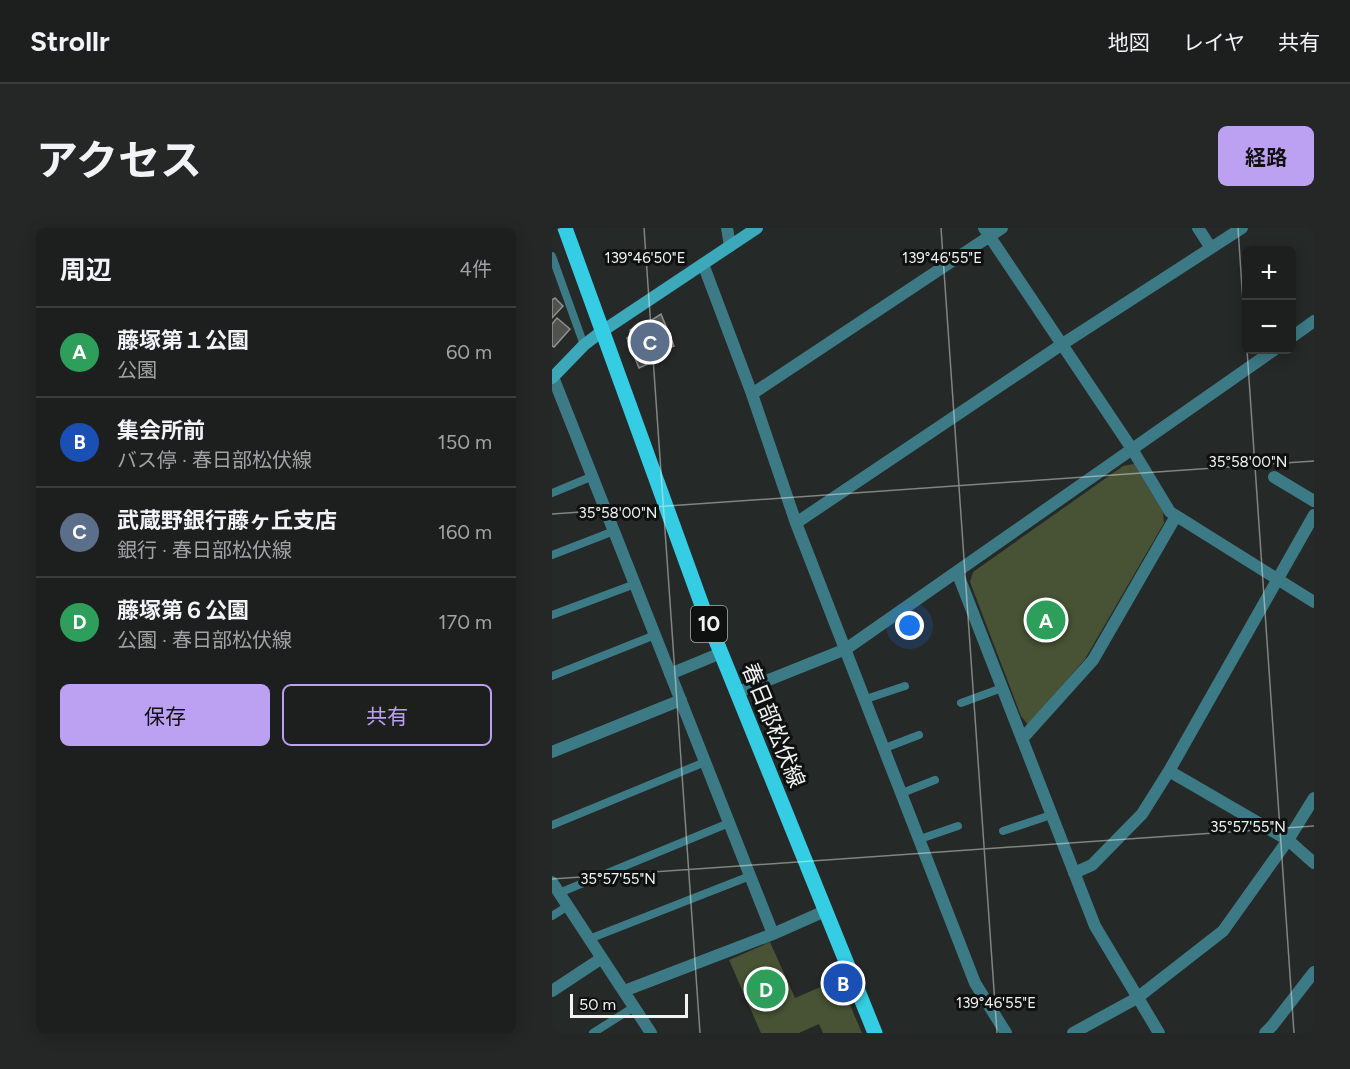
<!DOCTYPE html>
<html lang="ja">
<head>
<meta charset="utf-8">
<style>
	:root { --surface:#1c1f1e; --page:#252727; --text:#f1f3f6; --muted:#a0a2a4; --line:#3a3d3c; --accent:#bca0f2 }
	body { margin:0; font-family:Figtree,"Noto Sans JP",sans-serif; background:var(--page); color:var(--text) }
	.controls { position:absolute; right:18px; top:18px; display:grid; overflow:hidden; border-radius:9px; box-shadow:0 3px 15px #0003 }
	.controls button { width:54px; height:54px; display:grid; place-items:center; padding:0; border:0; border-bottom:2px solid var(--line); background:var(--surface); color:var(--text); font:30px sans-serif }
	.scale { position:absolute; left:18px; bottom:15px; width:118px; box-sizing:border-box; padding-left:6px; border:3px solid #f0f3f2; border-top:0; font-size:16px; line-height:21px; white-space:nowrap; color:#f0f3f2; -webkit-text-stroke:4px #0f1111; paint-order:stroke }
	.you { position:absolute; left:358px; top:398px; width:21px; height:21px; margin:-15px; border:4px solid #fff; border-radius:50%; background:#1a73e8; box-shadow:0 0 0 9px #1a73e833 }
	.badge { display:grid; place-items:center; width:39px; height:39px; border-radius:50%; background:var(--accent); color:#fff; font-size:20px; font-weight:700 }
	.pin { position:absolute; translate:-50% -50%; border:3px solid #fff; box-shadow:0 2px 6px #0006 }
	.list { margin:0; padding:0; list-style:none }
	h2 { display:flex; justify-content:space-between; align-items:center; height:78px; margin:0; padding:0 24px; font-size:26px }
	h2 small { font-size:20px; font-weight:400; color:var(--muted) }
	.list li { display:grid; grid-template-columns:39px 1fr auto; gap:18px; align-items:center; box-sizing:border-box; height:90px; padding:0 24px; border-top:2px solid var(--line) }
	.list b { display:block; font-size:22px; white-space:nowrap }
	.list p { margin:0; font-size:20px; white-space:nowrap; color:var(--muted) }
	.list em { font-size:20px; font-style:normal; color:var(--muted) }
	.actions { display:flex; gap:12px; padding:18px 24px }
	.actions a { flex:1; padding:14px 0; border:2px solid var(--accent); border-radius:9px; text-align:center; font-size:21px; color:var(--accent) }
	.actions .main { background:var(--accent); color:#111 }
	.map { position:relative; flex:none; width:762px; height:805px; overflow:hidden; border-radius:9px }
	header { display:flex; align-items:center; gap:36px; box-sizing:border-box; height:84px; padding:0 30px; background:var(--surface); border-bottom:2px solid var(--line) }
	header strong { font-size:28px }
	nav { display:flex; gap:33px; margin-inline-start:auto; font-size:21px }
	.intro { display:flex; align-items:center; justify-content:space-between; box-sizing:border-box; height:144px; padding:0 36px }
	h1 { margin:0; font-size:42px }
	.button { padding:15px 27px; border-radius:9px; background:var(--accent); color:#111; font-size:21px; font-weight:700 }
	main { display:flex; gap:36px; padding:0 36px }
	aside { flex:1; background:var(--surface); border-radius:9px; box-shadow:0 3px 15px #0003 }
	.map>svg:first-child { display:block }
	.green { fill:#475334 }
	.building { fill:#4f524f; stroke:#8e928f; stroke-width:1.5 }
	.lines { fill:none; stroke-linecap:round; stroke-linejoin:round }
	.lane { stroke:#3c7a85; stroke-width:8 }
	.street { stroke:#3c7a85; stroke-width:12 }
	.secondary { stroke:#3ca9ba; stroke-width:12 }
	.primary { stroke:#35cde3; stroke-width:15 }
	.ticks { fill:none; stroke:#f0f3f2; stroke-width:1.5; stroke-opacity:0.45 }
	.labels { text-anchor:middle; stroke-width:6; stroke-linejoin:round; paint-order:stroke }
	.shield { fill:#0f1111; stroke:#acafae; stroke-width:1.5 }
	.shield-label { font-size:21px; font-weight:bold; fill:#f0f3f2 }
	.street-label { font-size:22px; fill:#f0f3f2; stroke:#0f1111 }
	.ticks-label { font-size:15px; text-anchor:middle; fill:#f0f3f2; stroke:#0f1111; stroke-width:6; stroke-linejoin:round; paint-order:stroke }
</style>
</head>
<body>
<header>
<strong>Strollr</strong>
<nav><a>地図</a><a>レイヤ</a><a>共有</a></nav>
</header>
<div class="intro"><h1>アクセス</h1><a class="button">経路</a></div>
<main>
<aside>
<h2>周辺<small>4件</small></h2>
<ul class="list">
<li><span class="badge" style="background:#2e9e5b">A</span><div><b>藤塚第１公園</b><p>公園</p></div><em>60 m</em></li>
<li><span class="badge" style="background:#1a4fb4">B</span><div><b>集会所前</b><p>バス停 · 春日部松伏線</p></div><em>150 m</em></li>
<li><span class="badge" style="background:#5c6f8a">C</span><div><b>武蔵野銀行藤ヶ丘支店</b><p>銀行 · 春日部松伏線</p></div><em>160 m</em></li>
<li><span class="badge" style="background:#2e9e5b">D</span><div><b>藤塚第６公園</b><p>公園 · 春日部松伏線</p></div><em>170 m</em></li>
</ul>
<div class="actions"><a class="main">保存</a><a>共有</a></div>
</aside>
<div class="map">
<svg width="762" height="805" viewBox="0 0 762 805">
	<rect width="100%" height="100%" fill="#252928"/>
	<!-- green -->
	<path class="green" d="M582,236L611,284L612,295L533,431L476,497L469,488L418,354L421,344L571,238Z
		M218,714L243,770L287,751L310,805H271L267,796L247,805H209L177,732Z"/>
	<!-- building -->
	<path class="building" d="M3,70L11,78L0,90V72Z
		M109,86L122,118L104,124L107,131L87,140L75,110L79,107L78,102L86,97L87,100Z
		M5,90L18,101L2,119L0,118V96Z"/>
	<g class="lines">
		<!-- lane -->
		<path class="lane" d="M0,28L32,117
			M0,265L41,248
			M0,327L62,303
			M0,387L83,356
			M0,448L103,407
			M314,471L353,458
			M409,475L450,460
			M333,520L367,507
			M350,565L383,552
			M0,597L153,534
			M451,603L499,587
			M368,611L406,598
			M7,665L177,595
			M0,688L16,678
			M37,711L198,648
			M41,805L82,779"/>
		<!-- street -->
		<path class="street" d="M175,0L178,18
			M432,0L580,221L618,284L762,374
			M646,0L659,20
			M151,36L200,166L244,295L423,755L454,805
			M740,109L762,93
			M1,149L221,706
			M200,166L450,0
			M722,249L762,273
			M244,295L509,117L690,0
			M405,344L543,698L607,805
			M118,446L169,425
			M184,465L294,421L722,122
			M470,511L541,432L624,288
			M0,524L129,472
			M617,543L736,612L762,635
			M522,645L540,637L590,586L617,543L762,287
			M0,654L99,805
			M0,763L50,730
			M72,763L221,706L273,683
			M521,805L585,770L671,703L736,612L762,570
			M713,805L720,798L762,744"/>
		<!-- secondary -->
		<path class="secondary" d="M0,150L32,117L49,104L205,0"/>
		<!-- primary -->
		<path class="primary" d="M13,0L152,383L323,805"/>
	</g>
	<!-- ticks -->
	<path class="ticks" d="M92,0L148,805M389,0L445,805M686,0L694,120M695,122L742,805M0,286L762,233M0,651L762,598"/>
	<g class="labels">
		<!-- shield labels -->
		<rect class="shield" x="139" y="378" width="36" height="36" rx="4.5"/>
		<g class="shield-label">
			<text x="157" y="403">10</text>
		</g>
		<!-- street labels -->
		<g class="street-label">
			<text transform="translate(222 497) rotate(68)" y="8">春日部松伏線</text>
		</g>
	</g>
	<g class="ticks-label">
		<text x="93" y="35">139°46'50"E</text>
		<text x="390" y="35">139°46'55"E</text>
		<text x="696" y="239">35°58'00"N</text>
		<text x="66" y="290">35°58'00"N</text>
		<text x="696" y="604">35°57'55"N</text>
		<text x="66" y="656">35°57'55"N</text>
		<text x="444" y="780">139°46'55"E</text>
	</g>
</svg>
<div class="controls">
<button>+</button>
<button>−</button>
</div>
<div class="scale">50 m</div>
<div class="you"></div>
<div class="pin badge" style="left:494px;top:392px;background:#2e9e5b">A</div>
<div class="pin badge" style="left:291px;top:755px;background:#1a4fb4">B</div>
<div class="pin badge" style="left:98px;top:114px;background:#5c6f8a">C</div>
<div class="pin badge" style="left:214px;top:761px;background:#2e9e5b">D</div>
</div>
</main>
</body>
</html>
